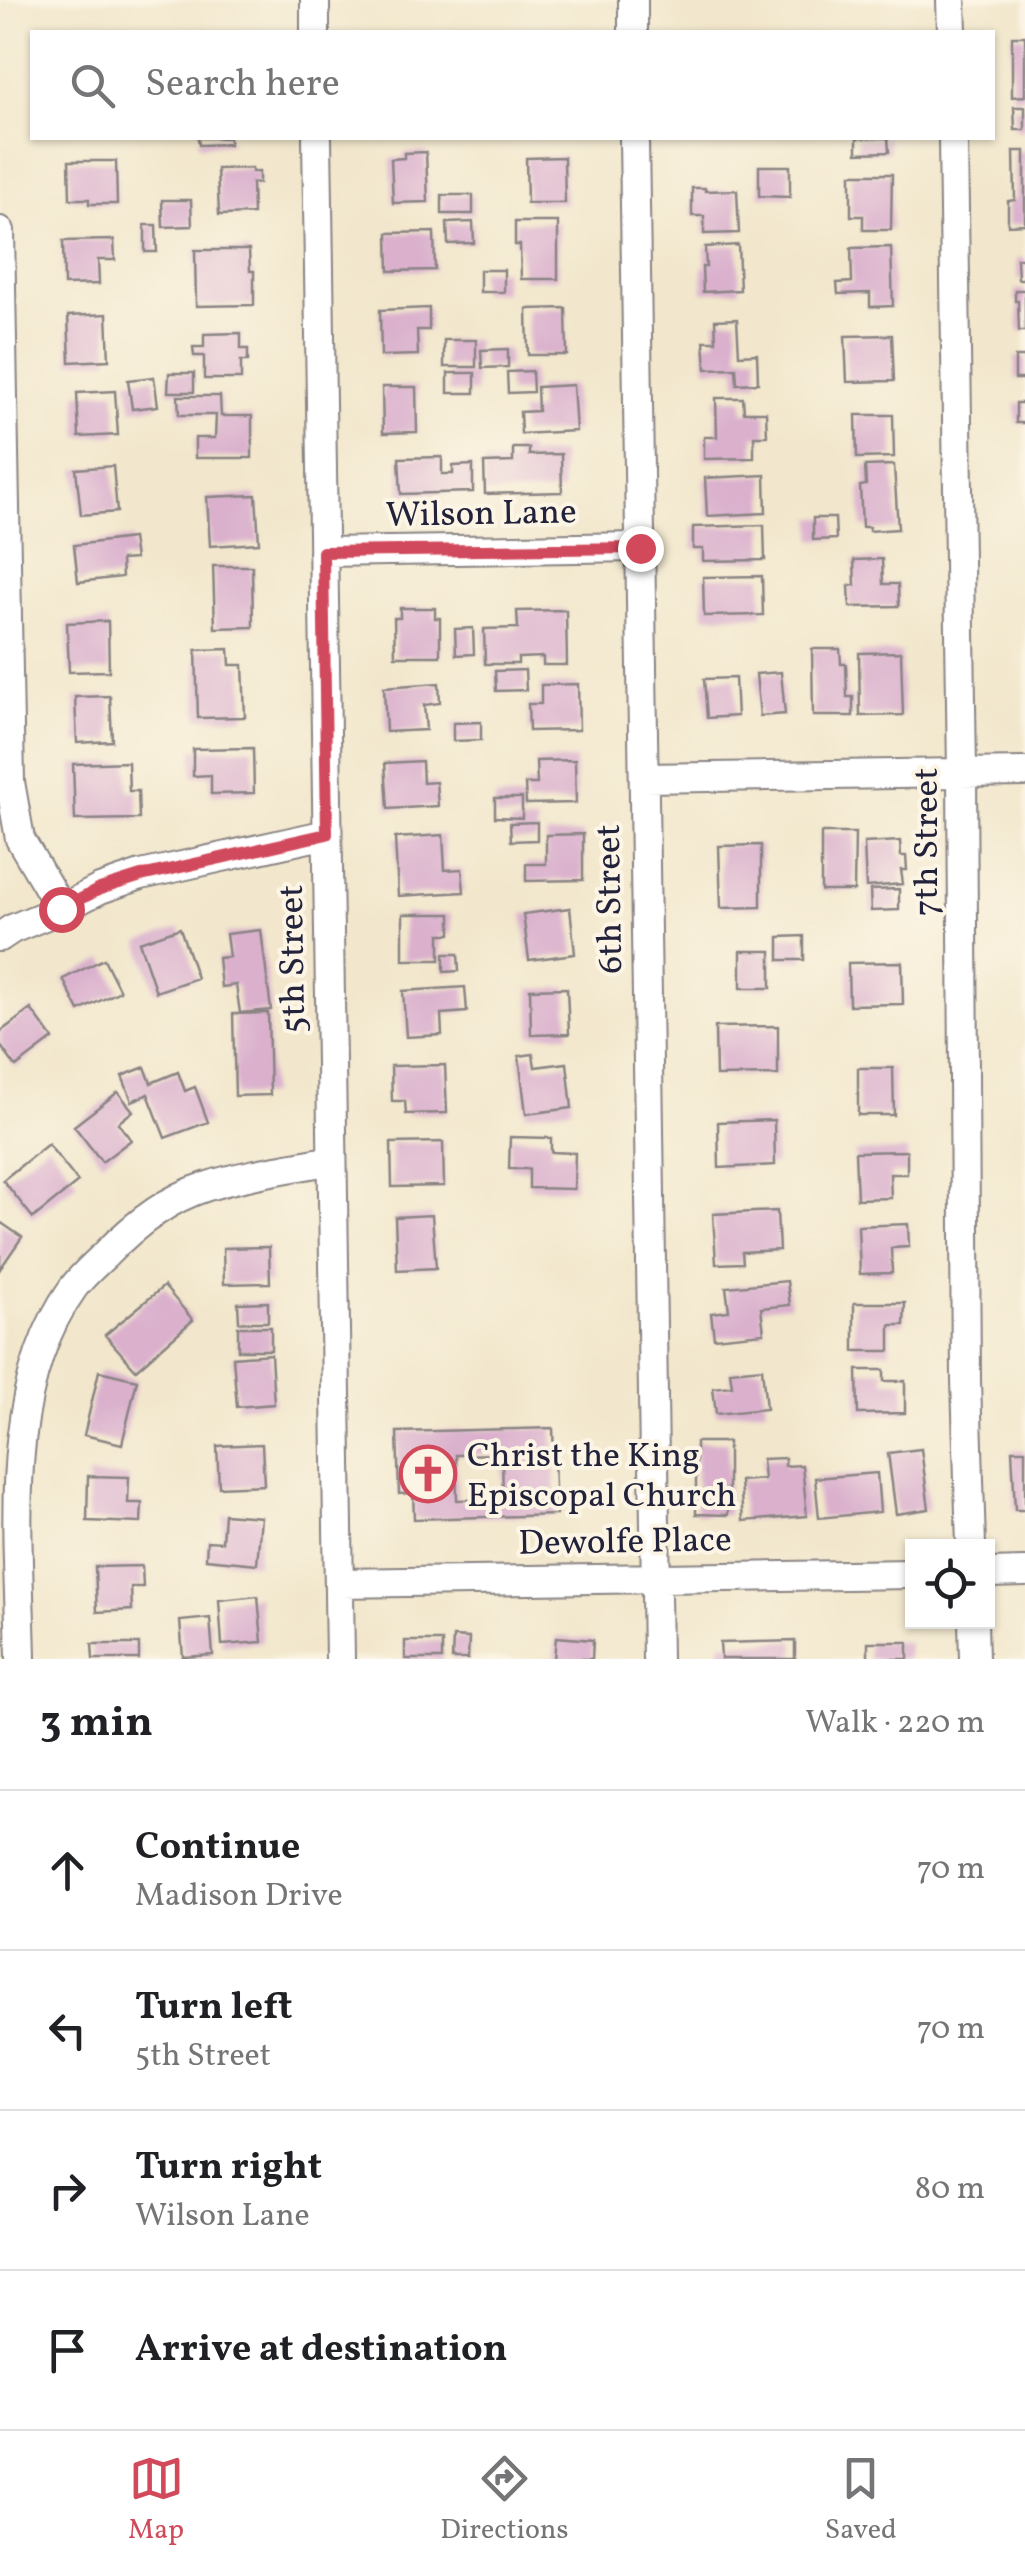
<!DOCTYPE html>
<html lang="en">
<head>
<meta charset="utf-8">
<style>
	:root { --surface:#fff; --page:#f6f6f6; --text:#202124; --muted:#757577; --line:#e0e0e0; --accent:#d1495b }
	body { margin:0; font-family:Vollkorn,serif; background:var(--page); color:var(--text) }
	.controls { position:absolute; right:30px; bottom:30px; display:grid; overflow:hidden; border-radius:0px; box-shadow:0 2px 8px #0004 }
	.controls button { width:90px; height:90px; display:grid; place-items:center; padding:0; border:0; border-bottom:2px solid var(--line); background:var(--surface); color:var(--text); font:50px sans-serif }
	.stop { position:absolute; width:30px; height:30px; margin:-22px; border:8px solid #d1495b; border-radius:50%; background:#fff }
	.stop.end { background:#d1495b; border-color:#fff; box-shadow:0 2px 10px #0008 }
	.list { margin:0; padding:0; list-style:none }
	h2 { display:flex; justify-content:space-between; align-items:center; height:130px; margin:0; padding:0 40px; font-size:42px }
	h2 small { font-size:32px; font-weight:400; color:var(--muted) }
	.list li { display:grid; grid-template-columns:65px 1fr auto; gap:30px; align-items:center; box-sizing:border-box; height:160px; padding:0 40px; border-top:2px solid var(--line) }
	.list b { display:block; font-size:38px; white-space:nowrap }
	.list p { margin:0; font-size:32px; white-space:nowrap; color:var(--muted) }
	.list em { font-size:32px; font-style:normal; color:var(--muted) }
	.icon { flex:none; width:55px; height:55px; fill:none; stroke:currentColor; stroke-width:2; stroke-linecap:round; stroke-linejoin:round }
	.map { position:relative; flex:none; width:1025px; height:1659px; overflow:hidden }
	.search { position:absolute; background:var(--surface); box-shadow:0 2px 8px #0004; left:30px; right:30px; top:30px; height:110px; display:flex; align-items:center; gap:25px; box-sizing:border-box; padding:0 35px; border-radius:0px; color:var(--muted); font-size:38px }
	.sheet { height:770px; background:var(--surface) }
	nav { display:flex; justify-content:space-around; align-items:center; box-sizing:border-box; height:140px; border-top:2px solid var(--line); background:var(--surface); font-size:28px; color:var(--muted) }
	nav a { display:grid; justify-items:center; gap:5px }
	nav .on { color:var(--accent) }
	.map>svg:first-child { display:block }
	.building { fill:#dab0cd; fill-rule:evenodd }
	.lines { fill:none; stroke-linecap:round; stroke-linejoin:round }
	.street-casing { stroke:#8a8484; stroke-width:32 }
	.street { stroke:#fff; stroke-width:28 }
	.route { stroke:#d1495b; stroke-width:12 }
	.labels { text-anchor:middle; stroke-width:8; stroke-linejoin:round; paint-order:stroke }
	.street-label { font-size:35px; fill:#22223b; stroke:#fcf5e5 }
	.poi-label { font-size:35px; fill:#22223b; stroke:#fcf5e5; text-anchor:start }
</style>
</head>
<body>
<div class="map">
<svg width="1025" height="1659" viewBox="0 0 1025 1659">
	<rect width="100%" height="100%" fill="#fcf5e5"/>
	<filter id="ink" filterUnits="userSpaceOnUse"><feTurbulence type="fractalNoise" baseFrequency=".01" numOctaves="2"/><feDisplacementMap in="SourceGraphic" scale="20" xChannelSelector="R" yChannelSelector="G"/><feConvolveMatrix kernelMatrix="1 2 1 2 8 2 1 2 1" color-interpolation-filters="sRGB"/></filter>
	<filter id="wash" filterUnits="userSpaceOnUse"><feTurbulence type="fractalNoise" baseFrequency=".0048" numOctaves="4" result="noise"/><feDisplacementMap in="SourceGraphic" scale="40" xChannelSelector="R" yChannelSelector="G"/><feGaussianBlur stdDeviation="2.25" result="paint"/><feColorMatrix in="noise" values="0 0 0 0 0 0 0 0 0 0 0 0 0 0 0 0 0 1.4 0 .05"/><feComposite in="paint" operator="in"/></filter>
	<g filter="url(#wash)">
		<rect width="100%" height="100%" fill="#f2e7cc"/>
		<g id="blocks">
			<!-- building -->
			<path class="building" d="M1012,36H1025V96L1012,97Z
				M1014,107H1025V130H1015Z
				M198,138H229L230,144L199,145Z
				M857,138H888L889,152L857,153Z
				M1014,151H1025V224L1008,225V201L1015,200Z
				M426,152L428,202L393,203L391,159L404,158V153Z
				M564,157L565,203H527L526,158Z
				M69,161H116L117,204H89V199H70Z
				M759,166H790V197L759,196Z
				M252,168V172H259V183H252L253,214L219,215L217,169Z
				M851,174H892L891,230H863V216H851Z
				M692,188H705V191L737,190L739,233L704,234V216H692Z
				M442,195H473V214H442Z
				M162,200H191L192,226L163,227Z
				M473,222L474,243L448,244L447,223Z
				M515,222H558V279H521L520,245H515Z
				M145,225H156L157,252H145Z
				M434,232L435,270L389,271L388,233Z
				M114,240L115,260H98L99,284L64,285L63,241Z
				M738,245L740,290L703,292L702,267H706L705,247Z
				M891,247L893,306L870,307V293L838,294L837,283L852,282L851,248Z
				M195,250H249L250,271H254V305L196,306Z
				M1017,258H1025V279H1018Z
				M480,270H504V292H480Z
				M1015,290H1025V331H1019L1018,301H1015Z
				M429,308V330H417L418,355L381,356L380,310Z
				M566,308L567,355H528L527,309Z
				M107,314L109,360L70,362L68,316Z
				M737,319L739,355L757,354L758,383L737,384L736,368L706,369L704,341H716L715,320Z
				M241,333V349H248V361H241V379H204V356H194L193,347H204V334Z
				M892,335L894,381L847,382L845,336Z
				M444,340H476V367H444Z
				M508,349V367L482,368L481,350Z
				M1015,357H1025V379H1015Z
				M532,371L533,392L508,393L507,372Z
				M169,373H194V392H168Z
				M448,373H475V393H448Z
				M154,377L158,406L132,409L128,380Z
				M573,385L576,431L521,434L520,412L538,411L537,387Z
				M382,387H416L417,432L383,433Z
				M115,391L118,435L79,437L77,393Z
				M178,396H220L221,416H252V458H195V438H215L216,415H179Z
				M716,398H743L744,412H766L767,436H754V458L704,459V437H717Z
				M1016,403H1025V423H1016Z
				M856,415H893L894,457L857,458Z
				M513,448H529V455L561,454L562,492L485,494L484,463L513,462Z
				M442,457V474H453V466L473,465V492L401,494L399,458Z
				M894,465L898,529L869,531V527H862L860,486L866,485L865,466Z
				M113,466L117,512L81,515L76,469Z
				M765,475L766,513L707,516L705,478Z
				M256,495L259,543L210,546L207,497Z
				M813,518H835L836,539L813,540Z
				M764,525L765,560L703,561V549H693V527Z
				M132,538L135,559L121,560L122,577L78,582L74,545Z
				M882,559L883,584H898L899,606L850,607L849,586L855,585L854,560Z
				M213,566H252L253,627L215,628Z
				M762,576L763,615L704,616L703,577Z
				M400,608H435V618H440V656H395L394,618H400Z
				M566,610L567,665H543V657L518,658V664H485L484,629L518,628L517,611Z
				M108,621L109,671L69,672L67,623Z
				M473,628L474,654L456,655L455,629Z
				M229,649L230,665H243L245,717L198,718L196,650Z
				M812,649H840L841,664H846L847,697H853V716H813Z
				M901,652L903,715L860,716L859,653Z
				M525,670L526,690L496,691L495,671Z
				M781,672L785,714L760,716L756,674Z
				M735,678L737,716L707,718L704,679Z
				M439,683L440,703L424,705L426,730L386,732L384,687Z
				M578,684L579,730L529,731L528,704H541V685Z
				M110,696L112,741L77,743L75,697Z
				M481,722V740L453,741V723Z
				M253,748L254,793L211,794V775L193,776V749Z
				M575,760L576,803L526,804L525,784H537L536,761Z
				M422,761L423,783L436,782L438,806L388,809L385,763Z
				M128,762L129,791H138L139,819L75,820L73,764Z
				M495,798H522V818L495,817Z
				M537,822V840L511,841L510,823Z
				M821,833H855L854,891H821Z
				M583,834V880L526,881V864H546V835Z
				M443,835L445,870L462,869L464,892L398,896L395,838Z
				M900,841L901,856H906L907,870H901L903,884L866,887L864,843Z
				M761,845V907L721,908L719,846Z
				M899,889V910L871,911L870,890Z
				M570,908L575,954L529,960L523,914Z
				M403,914H451V934H440V960H403Z
				M180,928L197,978L156,992L139,942Z
				M261,930L271,1010L240,1013L236,985L221,987L218,958L229,957L226,934Z
				M804,936V960H779V937Z
				M741,951H771V988H741Z
				M444,954H458L459,971L444,972Z
				M104,959L120,991L79,1011L63,979Z
				M902,962L903,1004L849,1005L848,963Z
				M465,987L467,1012L441,1014L442,1035L406,1037L403,991Z
				M567,988L569,1034L531,1035L530,989Z
				M31,1009L53,1039L16,1067L0,1045V1032Z
				M268,1013L270,1095L235,1096L233,1014Z
				M778,1026V1075L716,1076L715,1027Z
				M533,1054L535,1067L567,1063L572,1108L526,1114L519,1056Z
				M445,1065L447,1113L406,1114L405,1101H392L391,1066Z
				M145,1067L151,1083L178,1072L185,1091L195,1087L208,1122L165,1138L148,1094L132,1101L122,1076Z
				M858,1068H893L894,1115H858Z
				M118,1092L133,1111L118,1123L131,1140L102,1162L74,1126Z
				M774,1120L775,1165L719,1168L718,1122Z
				M510,1137L551,1138V1152L575,1153L574,1189L529,1188V1169H509Z
				M443,1142L444,1186L392,1187L391,1143Z
				M48,1144L78,1182L33,1218L3,1180Z
				M907,1151V1174H890L891,1198L857,1199L855,1152Z
				M777,1211L779,1250L742,1252L743,1263L716,1264L713,1214Z
				M432,1215L436,1268L397,1270L395,1217Z
				M0,1222L22,1237L0,1269Z
				M908,1224L909,1247L891,1248L892,1273L860,1274L858,1226Z
				M269,1247L270,1283L224,1284L223,1248Z
				M787,1281L790,1305L761,1308L764,1333L714,1338L711,1313L729,1311L726,1287Z
				M164,1286L193,1320L136,1370L105,1335Z
				M268,1302V1322H239L238,1303Z
				M854,1303H905L904,1325H890V1351H854Z
				M238,1327H271V1350H238Z
				M271,1354L274,1404L237,1407L233,1357Z
				M762,1368L766,1409L716,1414L713,1388L732,1386L730,1371Z
				M857,1370H884V1381H905V1413L858,1414Z
				M99,1371L137,1380L122,1444L84,1435Z
				M553,1428L556,1515L414,1519L413,1493L399,1494L397,1432ZM502,1454L503,1499L457,1500L456,1455Z
				M696,1442H728V1515L696,1514Z
				M262,1444L264,1485L219,1487L217,1446Z
				M921,1449L929,1509L896,1514L888,1453Z
				M1012,1450H1025V1510H1015Z
				M785,1458V1466L802,1465L807,1516L743,1521L740,1481L764,1479L762,1459Z
				M877,1473L880,1512L819,1518L815,1478Z
				M88,1476L129,1477L128,1503H142L141,1523L87,1521Z
				M224,1514L261,1517L257,1564L206,1559L207,1541L222,1542Z
				M142,1566L143,1587H131L132,1610L97,1612L95,1567Z
				M258,1596L262,1642L222,1645L219,1600Z
				M210,1618L213,1655L183,1657L180,1621Z
				M453,1637L469,1638L468,1659H452Z
				M556,1637L593,1640L592,1659H554Z
				M405,1641H442V1659H405Z
				M795,1641V1659H721L720,1643Z
				M868,1642H908V1659H868Z
				M92,1644H139V1659H93Z"/>
		</g>
	</g>
	<g filter="url(#ink)">
		<use href="#blocks" fill-opacity="0" stroke="#8a8484" stroke-width="2.5"/>
		<g class="lines">
			<!-- street casing -->
			<g class="street-casing">
				<path id="street" d="M315,0V32
					M633,0V32
					M951,0L952,32
					M317,138L340,1659
					M634,138L657,1659
					M953,138L962,773L966,1380L971,1546
					M0,231L10,782L20,839L61,909
					M323,552L640,547
					M644,778L1025,772
					M0,937L12,929L61,909L100,889L141,875L327,834
					M988,1573L1025,1572
					M339,1583L912,1574
					M973,1621L974,1659
					M21,1659C19,1539 0,1390 73,1288C82,1276 94,1265 105,1255C133,1226 167,1199 205,1187C244,1174 292,1168 332,1160"/>
			</g>
			<!-- street -->
			<use href="#street" class="street"/>
		</g>
	</g>
	<g class="lines" filter="url(#ink)">
		<!-- route -->
		<path class="route" d="M61,909L100,889L141,876L327,834L323,552L640,548"/>
	</g>
	<!-- icons -->
	<defs>
		<g id="church-ring" transform="scale(2.875)"><circle r="9.5" fill="#fcf5e5" stroke="#d1495b" stroke-width="1.5"/><path d="M-1.2-6h2.4v3.5h3.3v2.4h-3.3V6h-2.4V-.1h-3.3v-2.4h3.3Z" fill="#d1495b"/></g>
	</defs>
	<g fill-rule="evenodd">
		<use href="#church-ring" x="428" y="1474"/>
	</g>
	<g class="labels">
		<!-- street labels -->
		<g class="street-label">
			<text transform="translate(481 512) rotate(-1)" y="12">Wilson Lane</text>
			<text transform="translate(925 842) rotate(-90)" y="12">7th Street</text>
			<text transform="translate(608 899) rotate(-91)" y="12">6th Street</text>
			<text transform="translate(291 959) rotate(-91)" y="12">5th Street</text>
			<text transform="translate(625 1540) rotate(-1)" y="12">Dewolfe Place</text>
		</g>
		<!-- poi labels -->
		<g class="poi-label">
			<text x="467" y="1466">Christ the King<tspan x="467" dy="40">Episcopal Church</tspan></text>
		</g>
	</g>
</svg>
<div class="controls">
<button><svg class="icon" aria-label="locate" viewBox="0 0 24 24"><circle cx="12" cy="12" r="6"/><path d="M12 2v4M12 18v4M2 12h4M18 12h4"/></svg></button>
</div>
<div class="stop" style="left:61px;top:909px"></div>
<div class="stop end" style="left:640px;top:548px"></div>
<div class="search"><svg class="icon" aria-label="search" viewBox="0 0 24 24"><circle cx="10" cy="10" r="6"/><path d="M15 15l6 6"/></svg>Search here</div>
</div>
<section class="sheet">
<h2>3 min<small>Walk · 220 m</small></h2>
<ul class="list">
<li><svg class="icon" aria-label="ahead" viewBox="0 0 24 24"><path d="M12 20V5M6 11l6-6 6 6"/></svg><div><b>Continue</b><p>Madison Drive</p></div><em>70 m</em></li>
<li><svg class="icon" aria-label="left" viewBox="0 0 24 24"><path d="M17 20v-9H6M10 6l-5 5 5 5"/></svg><div><b>Turn left</b><p>5th Street</p></div><em>70 m</em></li>
<li><svg class="icon" aria-label="right" viewBox="0 0 24 24"><path d="M7 20v-9h11M14 6l5 5-5 5"/></svg><div><b>Turn right</b><p>Wilson Lane</p></div><em>80 m</em></li>
<li><svg class="icon" aria-label="arrive" viewBox="0 0 24 24"><path d="M6 21V4h12l-3 4 3 4H6"/></svg><div><b>Arrive at destination</b></div></li>
</ul>
</section>
<nav>
<a class="on"><svg class="icon" aria-label="map" viewBox="0 0 24 24"><path d="M3 6l6-2 6 2 6-2v14l-6 2-6-2-6 2zM9 4v14M15 6v14"/></svg>Map</a>
<a><svg class="icon" aria-label="directions" viewBox="0 0 24 24"><path d="M12 3l9 9-9 9-9-9zM9 14v-3h6M13 9l2 2-2 2"/></svg>Directions</a>
<a><svg class="icon" aria-label="saved" viewBox="0 0 24 24"><path d="M7 4h10v16l-5-4-5 4z"/></svg>Saved</a>
</nav>
</body>
</html>
